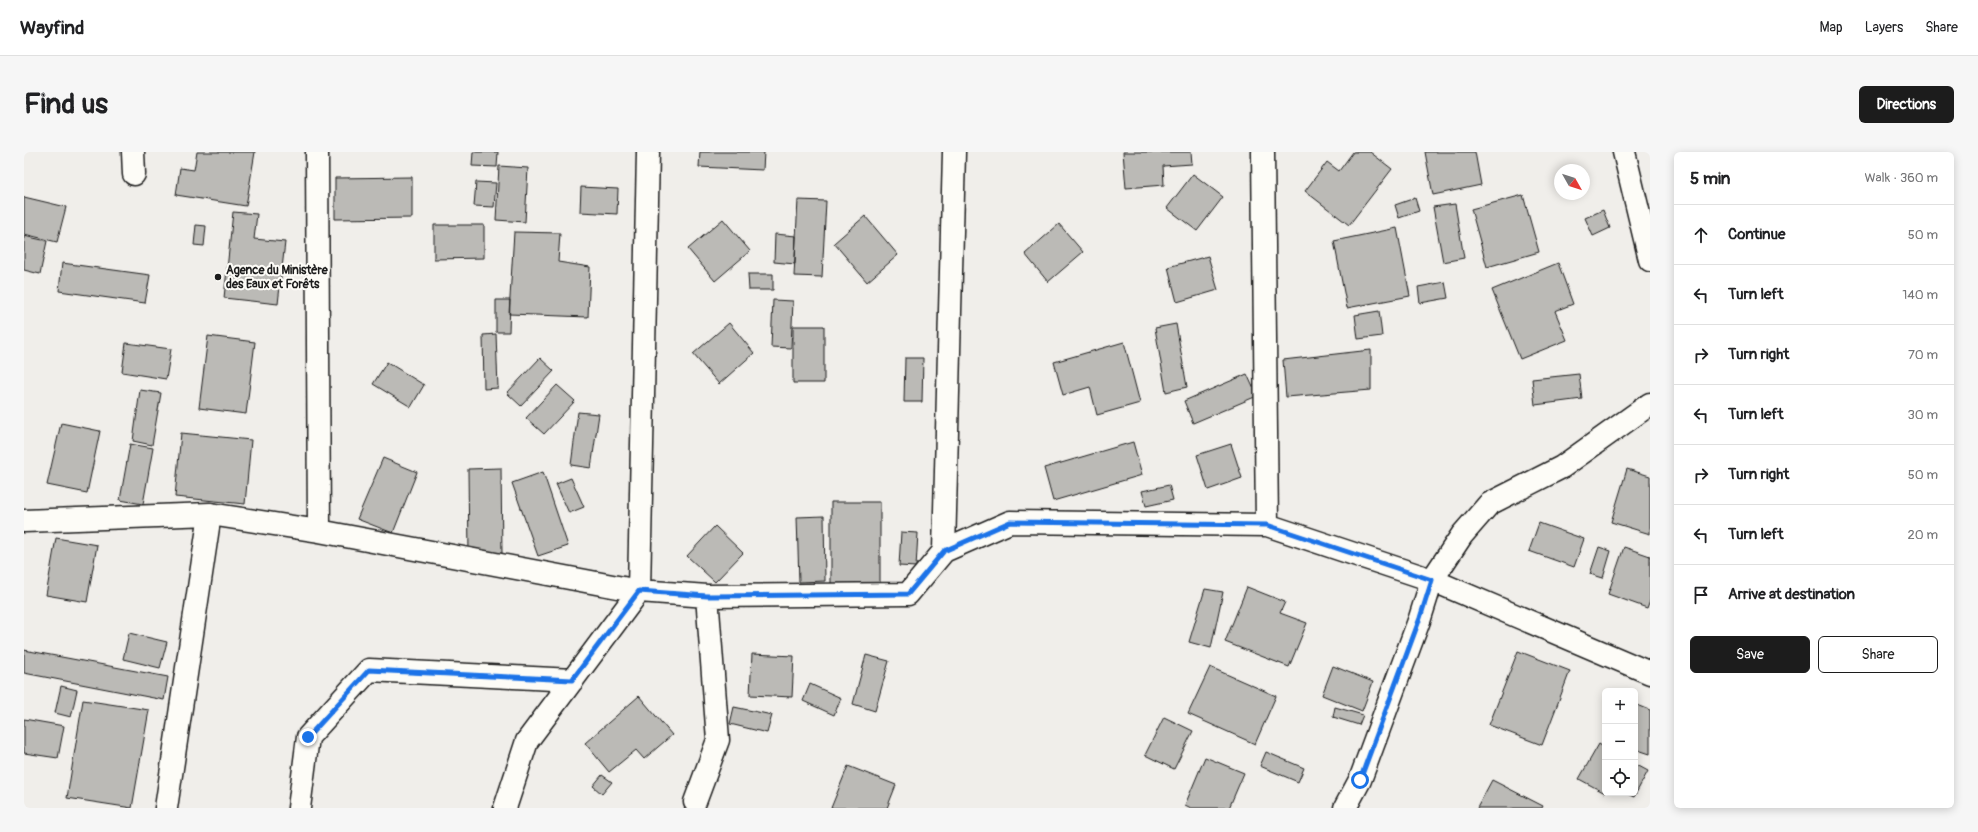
<!DOCTYPE html>
<html lang="en">
<head>
<meta charset="utf-8">
<style>
	:root { --surface:#fff; --page:#f6f6f6; --text:#202124; --muted:#757577; --line:#e0e0e0; --accent:#1c1c1c }
	body { margin:0; font-family:Pangolin,sans-serif; background:var(--page); color:var(--text) }
	.controls { position:absolute; right:12px; bottom:12px; display:grid; overflow:hidden; border-radius:6px; box-shadow:0 2px 10px #0003 }
	.controls button { width:36px; height:36px; display:grid; place-items:center; padding:0; border:0; border-bottom:1px solid var(--line); background:var(--surface); color:var(--text); font:20px sans-serif }
	.compass { position:absolute; left:1530px; top:12px; width:36px; height:36px; border-radius:50%; background:var(--surface); box-shadow:0 2px 10px #0003; rotate:129deg }
	.stop { position:absolute; width:12px; height:12px; margin:-9px; border:3px solid #1a73e8; border-radius:50%; background:#fff }
	.stop.end { background:#1a73e8; border-color:#fff; box-shadow:0 1px 4px #0008 }
	.list { margin:0; padding:0; list-style:none }
	h2 { display:flex; justify-content:space-between; align-items:center; height:52px; margin:0; padding:0 16px; font-size:17px }
	h2 small { font-size:13px; font-weight:400; color:var(--muted) }
	.list li { display:grid; grid-template-columns:26px 1fr auto; gap:12px; align-items:center; box-sizing:border-box; height:60px; padding:0 16px; border-top:1px solid var(--line) }
	.list b { display:block; font-size:15px; white-space:nowrap }
	.list em { font-size:13px; font-style:normal; color:var(--muted) }
	.actions { display:flex; gap:8px; padding:12px 16px }
	.actions a { flex:1; padding:9px 0; border:1px solid var(--accent); border-radius:6px; text-align:center; font-size:14px; color:var(--accent) }
	.actions .main { background:var(--accent); color:#fff }
	.icon { flex:none; width:22px; height:22px; fill:none; stroke:currentColor; stroke-width:2; stroke-linecap:round; stroke-linejoin:round }
	.map { position:relative; flex:none; width:1626px; height:656px; overflow:hidden; border-radius:6px }
	header { display:flex; align-items:center; gap:24px; box-sizing:border-box; height:56px; padding:0 20px; background:var(--surface); border-bottom:1px solid var(--line) }
	header strong { font-size:19px }
	nav { display:flex; gap:22px; margin-inline-start:auto; font-size:14px }
	.intro { display:flex; align-items:center; justify-content:space-between; box-sizing:border-box; height:96px; padding:0 24px }
	h1 { margin:0; font-size:28px }
	.button { padding:10px 18px; border-radius:6px; background:var(--accent); color:#fff; font-size:14px; font-weight:700 }
	main { display:flex; gap:24px; padding:0 24px }
	aside { flex:1; background:var(--surface); border-radius:6px; box-shadow:0 2px 10px #0003 }
	.map>svg:first-child { display:block }
	.building { fill:#bbbab6; stroke:#1c1c1c }
	.lines { fill:none; stroke-linecap:round; stroke-linejoin:round }
	.minor-casing { stroke:#1c1c1c; stroke-width:25 }
	.minor { stroke:#fdfcf7; stroke-width:22 }
	.route { stroke:#1a73e8; stroke-width:5 }
	.poi-dot { fill:#1c1c1c; stroke:#fdfcf7; stroke-width:1.5 }
	.labels { text-anchor:middle; stroke-width:4; stroke-linejoin:round; paint-order:stroke }
	.poi-label { font-size:12px; font-weight:bold; fill:#1c1c1c; stroke:#fdfcf7; text-anchor:start }
</style>
</head>
<body>
<header>
<strong>Wayfind</strong>
<nav><a>Map</a><a>Layers</a><a>Share</a></nav>
</header>
<div class="intro"><h1>Find us</h1><a class="button">Directions</a></div>
<main>
<div class="map">
<svg width="1626" height="656" viewBox="0 0 1626 656">
	<rect width="100%" height="100%" fill="#f0eeea"/>
	<filter id="ink" filterUnits="userSpaceOnUse"><feTurbulence type="fractalNoise" baseFrequency=".025" numOctaves="2"/><feDisplacementMap in="SourceGraphic" scale="8" xChannelSelector="R" yChannelSelector="G"/><feConvolveMatrix kernelMatrix="1 2 1 2 8 2 1 2 1" color-interpolation-filters="sRGB"/></filter>
	<g filter="url(#ink)">
		<!-- building -->
		<path class="building" d="M173,0H231L222,54L152,43L156,16L170,18Z
			M449,0H474L473,15L448,14Z
			M676,0H740L739,18L675,15Z
			M1099,0H1167L1168,12L1139,14L1140,33L1102,36Z
			M1329,0H1346L1368,17L1325,73L1281,39L1303,10L1315,19Z
			M1401,0H1451L1457,33L1409,43Z
			M475,14L504,16L501,70L472,68Z
			M1169,22L1199,45L1173,79L1143,56Z
			M388,25V66L311,67V26Z
			M452,30L472,31L470,55L450,54Z
			M557,35L594,37L593,62L556,60Z
			M1499,43L1515,100L1463,115L1447,57Z
			M0,45L42,55L33,90L0,82Z
			M1391,46L1395,59L1375,66L1371,53Z
			M774,48L802,49L798,125L770,124Z
			M1431,52L1440,106L1419,110L1409,55Z
			M1579,58L1586,76L1569,84L1561,66Z
			M209,60L233,62L230,87L261,90L254,152L200,146Z
			M841,64L874,103L843,130L810,91Z
			M699,67L726,99L691,129L664,97Z
			M1035,72L1059,100L1024,130L1001,102Z
			M172,73L182,74L180,94L170,93Z
			M410,73H460V106L410,107Z
			M1373,76L1386,144L1323,156L1310,89Z
			M490,80L536,81L534,110L566,115L564,165L485,162Z
			M751,82L772,84L771,112L750,110Z
			M0,84L23,89L16,122L0,118Z
			M1184,104L1194,138L1153,150L1144,115Z
			M38,111L126,123L121,151L35,139Z
			M1534,111L1549,152L1531,159L1543,188L1496,207L1468,138Z
			M724,122H749V138H725Z
			M1421,130L1424,146L1396,151L1394,135Z
			M472,148H486L485,180H472Z
			M749,148L769,149L767,196L747,195Z
			M1355,159L1358,184L1334,187L1331,163Z
			M705,171L730,201L695,232L669,202Z
			M1152,172L1163,235L1142,240L1131,176Z
			M769,174H800V231H769Z
			M472,182L474,236L460,237L459,183Z
			M184,184L231,190L222,262L175,256Z
			M1100,190L1116,251L1073,263L1066,235L1039,243L1030,210Z
			M102,191L147,197L142,227L98,220Z
			M1347,198V238L1262,245L1259,208Z
			M516,206L530,219L497,254L483,241Z
			M881,206H899L898,250H880Z
			M363,210L400,233L387,255L349,232Z
			M1223,222L1233,244L1169,271L1160,249Z
			M1555,222L1558,247L1511,253L1508,227Z
			M533,233L551,249L520,282L502,266Z
			M116,238L137,241L128,293L109,289Z
			M554,260L575,262L567,316L547,313Z
			M37,271L76,279L63,341L23,333Z
			M157,281L227,288L221,352L151,345Z
			M1109,290L1118,323L1029,349L1020,316Z
			M106,292L129,296L119,352L96,348Z
			M1207,292L1218,326L1184,338L1173,303Z
			M359,306L393,320L369,381L333,367Z
			M477,316L478,403H445L444,317Z
			M1603,317L1626,324V382L1587,370Z
			M519,320L544,394L514,404L488,331Z
			M547,326L560,355L545,361L532,332Z
			M1145,333L1149,348L1122,354L1118,339Z
			M807,350H856V432H807Z
			M800,364L801,429L775,430L773,365Z
			M1515,371L1560,387L1550,415L1505,399Z
			M691,374L719,401L691,430L663,404Z
			M877,380L894,381L892,415L875,414Z
			M32,386L73,393L63,450L22,443Z
			M1575,395L1587,399L1579,426L1566,422Z
			M1600,395L1626,404V448L1623,456L1584,442Z
			M1223,435L1261,450L1256,461L1283,471L1265,515L1201,490Z
			M1181,437L1199,440L1187,496L1165,490Z
			M105,481L143,490L136,516L99,507Z
			M0,498L144,525L140,548L0,521Z
			M1494,499L1546,519L1518,593L1465,573Z
			M728,502L770,504L768,545L726,543Z
			M842,503L865,509L851,559L829,552Z
			M1309,514L1349,530L1338,559L1298,543Z
			M1186,515L1252,544L1231,592L1164,562Z
			M786,532L817,546L810,563L779,549Z
			M37,534L53,538L47,565L31,561Z
			M615,544L648,583L620,607L612,598L585,620L561,591Z
			M59,548L125,558L108,656L43,646Z
			M1611,552L1626,558V602L1611,597Z
			M710,555L748,563L743,581L706,572Z
			M1311,555L1339,563L1335,573L1309,565Z
			M1140,565L1169,579L1150,617L1121,603Z
			M0,567L40,574L34,606L0,601Z
			M1575,592L1581,596V641L1555,627Z
			M1242,600L1280,616L1274,630L1236,614Z
			M1181,605L1220,621L1205,656H1167L1161,653Z
			M1611,612L1624,619L1610,645L1601,641H1611Z
			M824,614L872,633L863,656H807Z
			M578,623L588,630L578,642L569,634Z
			M1468,628L1519,654L1518,656H1453Z"/>
		<g class="lines">
			<!-- minor casing -->
			<g class="minor-casing">
				<path id="minor" d="M109,0L110,22
					M293,0L295,379
					M1239,0L1243,373L1408,428L1626,521
					M1600,0L1626,108
					M0,369L186,362L295,379L615,439L683,444L884,442L920,399L986,370L1243,373
					M920,399L930,0
					M671,650L694,588L683,444
					M142,656L186,362
					M275,656L284,585L345,518L549,528
					M481,656L503,589L615,439L624,0
					M1321,656L1336,628L1396,466L1408,428L1438,383L1465,352L1538,315L1626,252"/>
			</g>
			<!-- minor -->
			<use href="#minor" class="minor"/>
		</g>
	</g>
	<g class="lines" filter="url(#ink)">
		<!-- route -->
		<path class="route" d="M284,585L345,518L548,528L615,439L683,444L884,442L920,399L986,370L1243,373L1408,428L1396,466L1336,628"/>
	</g>
	<!-- markers -->
	<circle class="poi-dot" cx="194" cy="125" r="4"/>
	<g class="labels">
		<!-- poi labels -->
		<g class="poi-label">
			<text x="202" y="122">Agence du Ministère<tspan x="202" dy="14">des Eaux et Forêts</tspan></text>
		</g>
	</g>
</svg>
<div class="controls">
<button>+</button>
<button>−</button>
<button><svg class="icon" aria-label="locate" viewBox="0 0 24 24"><circle cx="12" cy="12" r="6"/><path d="M12 2v4M12 18v4M2 12h4M18 12h4"/></svg></button>
</div>
<svg class="compass" viewBox="-18 -18 36 36"><path d="M0-13l5 13h-10z" fill="#e53935"/><path d="M0 13l5-13h-10z" fill="#757577"/></svg>
<div class="stop" style="left:1336px;top:628px"></div>
<div class="stop end" style="left:284px;top:585px"></div>
</div>
<aside>
<h2>5 min<small>Walk · 360 m</small></h2>
<ul class="list">
<li><svg class="icon" aria-label="ahead" viewBox="0 0 24 24"><path d="M12 20V5M6 11l6-6 6 6"/></svg><div><b>Continue</b></div><em>50 m</em></li>
<li><svg class="icon" aria-label="left" viewBox="0 0 24 24"><path d="M17 20v-9H6M10 6l-5 5 5 5"/></svg><div><b>Turn left</b></div><em>140 m</em></li>
<li><svg class="icon" aria-label="right" viewBox="0 0 24 24"><path d="M7 20v-9h11M14 6l5 5-5 5"/></svg><div><b>Turn right</b></div><em>70 m</em></li>
<li><svg class="icon" aria-label="left" viewBox="0 0 24 24"><path d="M17 20v-9H6M10 6l-5 5 5 5"/></svg><div><b>Turn left</b></div><em>30 m</em></li>
<li><svg class="icon" aria-label="right" viewBox="0 0 24 24"><path d="M7 20v-9h11M14 6l5 5-5 5"/></svg><div><b>Turn right</b></div><em>50 m</em></li>
<li><svg class="icon" aria-label="left" viewBox="0 0 24 24"><path d="M17 20v-9H6M10 6l-5 5 5 5"/></svg><div><b>Turn left</b></div><em>20 m</em></li>
<li><svg class="icon" aria-label="arrive" viewBox="0 0 24 24"><path d="M6 21V4h12l-3 4 3 4H6"/></svg><div><b>Arrive at destination</b></div></li>
</ul>
<div class="actions"><a class="main">Save</a><a>Share</a></div>
</aside>
</main>
</body>
</html>
